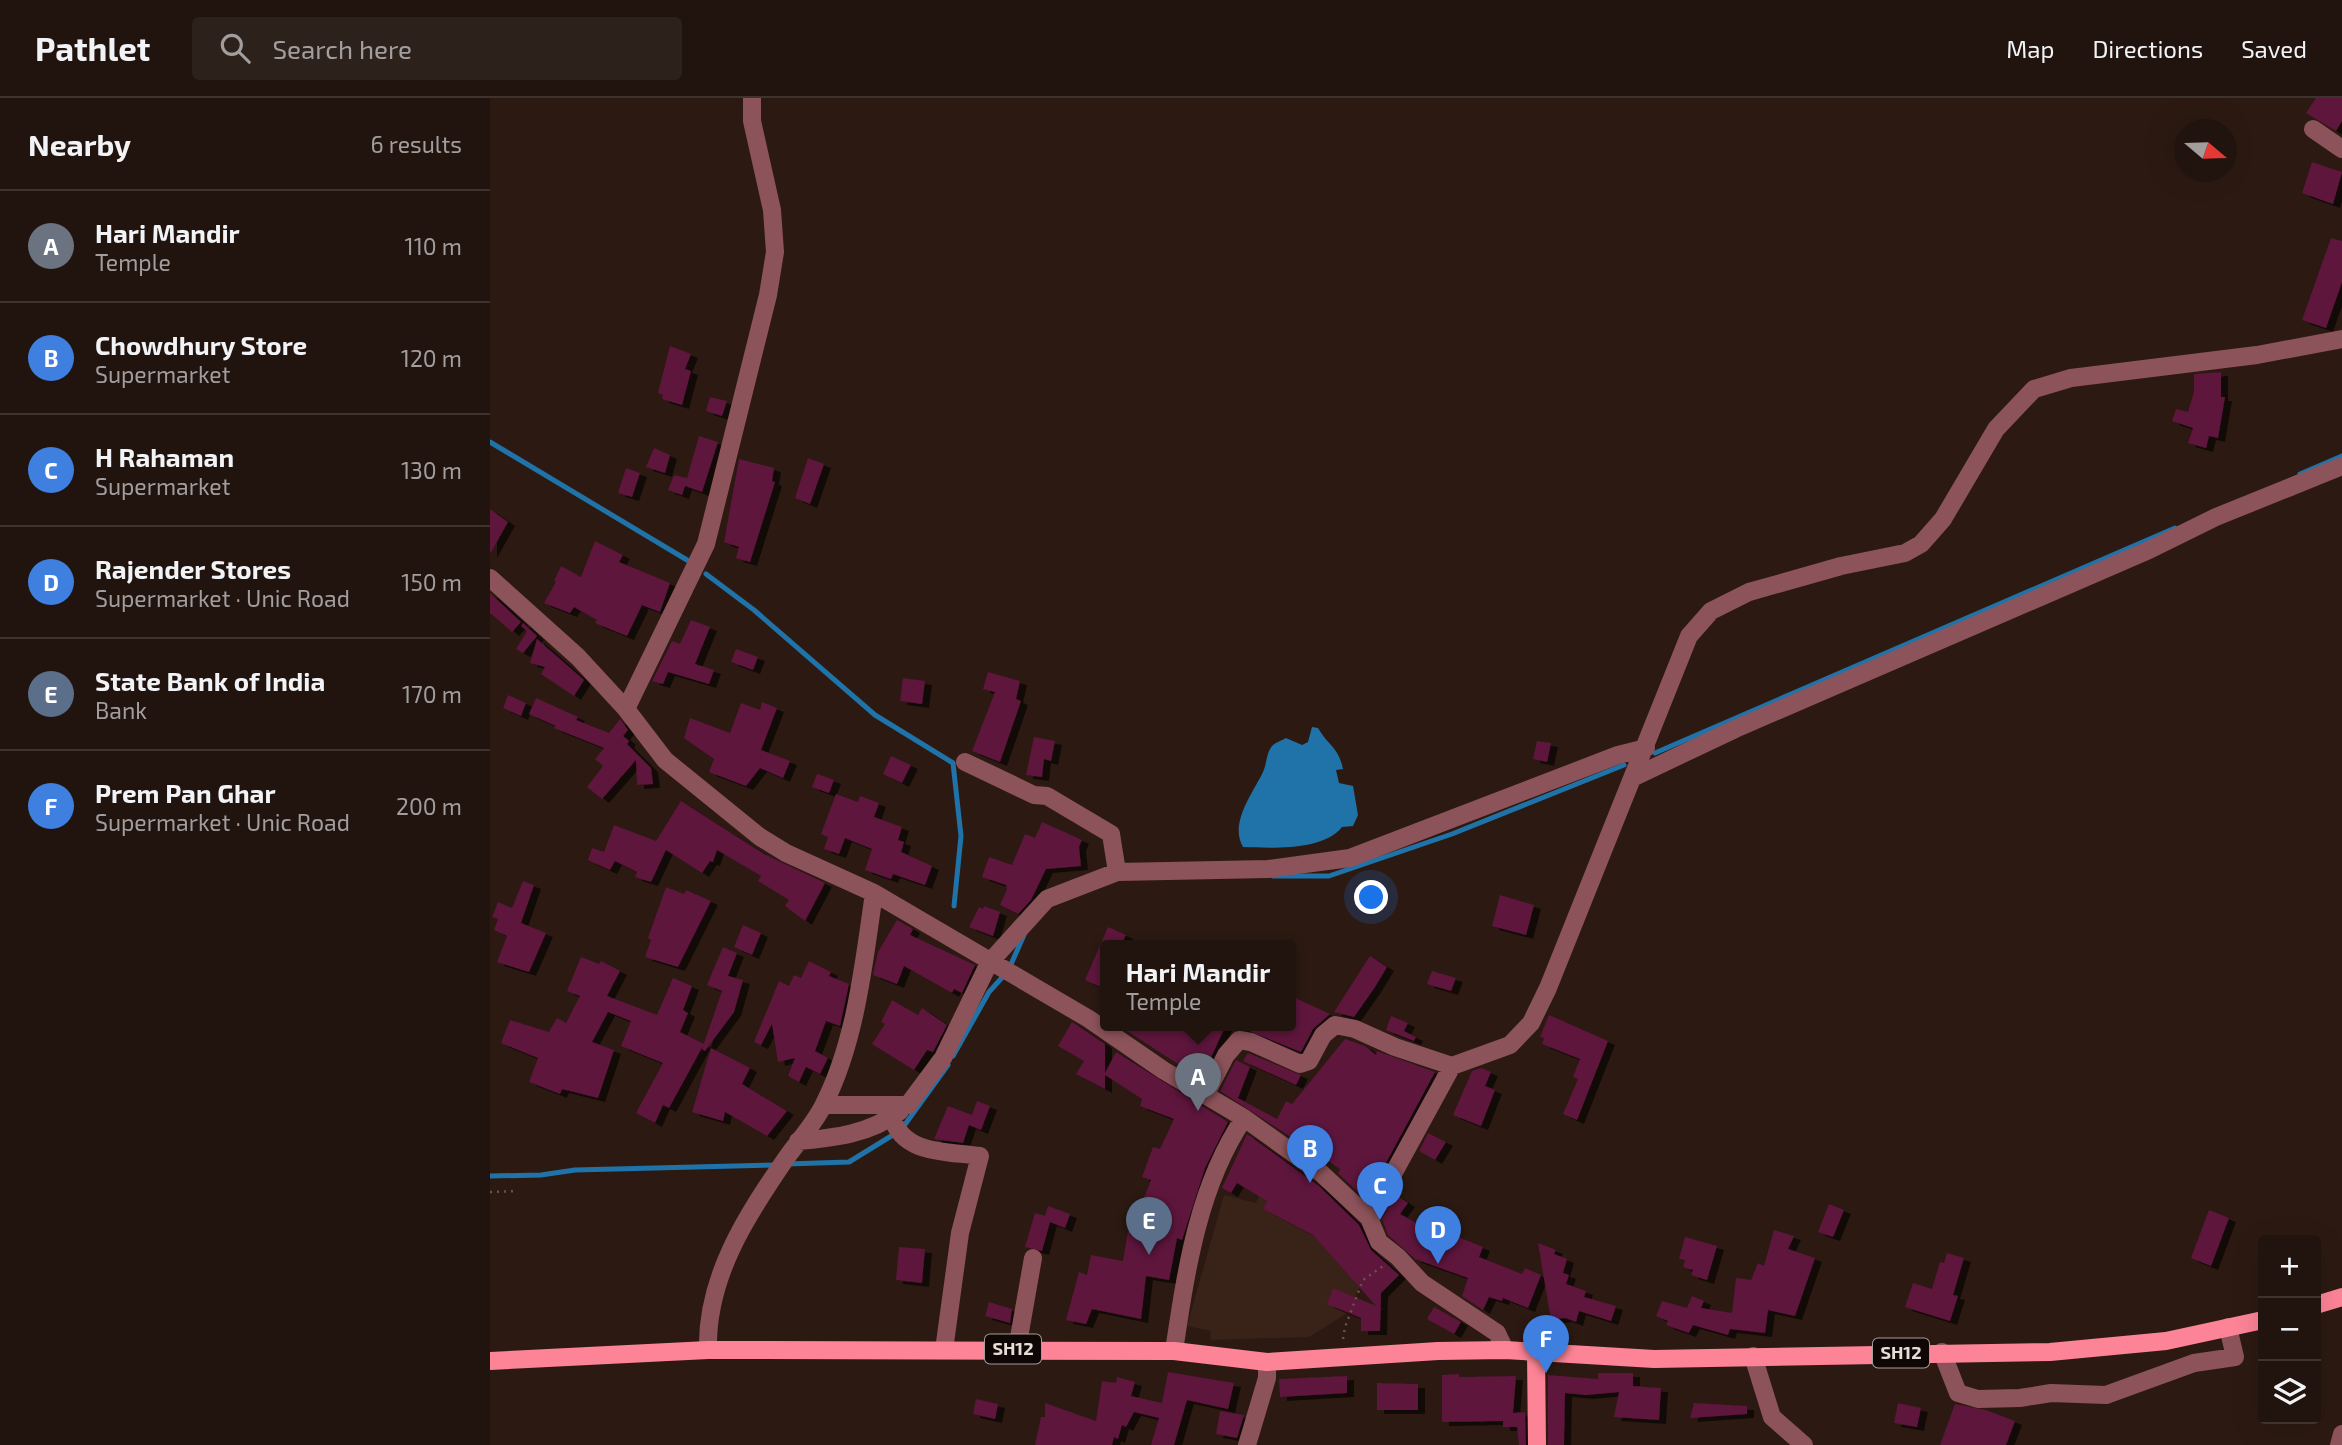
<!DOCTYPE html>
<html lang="en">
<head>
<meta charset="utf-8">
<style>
	:root { --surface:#21140e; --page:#2d211c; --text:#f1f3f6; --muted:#a29e9e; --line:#3e332e; --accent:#3cd4a4 }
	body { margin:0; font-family:"Exo 2",sans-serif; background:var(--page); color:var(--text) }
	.controls { position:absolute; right:21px; bottom:21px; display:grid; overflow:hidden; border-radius:7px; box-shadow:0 7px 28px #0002 }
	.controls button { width:63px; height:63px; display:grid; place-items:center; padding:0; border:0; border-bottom:2px solid var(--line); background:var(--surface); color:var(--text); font:35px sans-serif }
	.compass { position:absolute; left:1684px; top:21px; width:63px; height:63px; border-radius:50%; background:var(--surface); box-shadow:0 7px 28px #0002; rotate:109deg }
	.you { position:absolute; left:882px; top:800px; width:24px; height:24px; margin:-18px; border:5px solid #fff; border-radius:50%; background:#1a73e8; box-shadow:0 0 0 10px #1a73e833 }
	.badge { display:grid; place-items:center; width:46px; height:46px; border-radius:50%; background:var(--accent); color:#fff; font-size:23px; font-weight:700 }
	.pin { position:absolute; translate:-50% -58px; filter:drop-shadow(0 2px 4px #0008) }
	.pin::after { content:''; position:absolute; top:37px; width:24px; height:21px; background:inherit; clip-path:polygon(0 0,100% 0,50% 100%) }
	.popup { position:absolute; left:610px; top:842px; width:196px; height:91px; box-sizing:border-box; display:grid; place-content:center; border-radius:7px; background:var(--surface); filter:drop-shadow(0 2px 5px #0005); font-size:23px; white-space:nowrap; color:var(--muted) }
	.popup b { font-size:26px; color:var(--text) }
	.popup::after { content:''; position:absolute; left:50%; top:100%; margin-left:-14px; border:14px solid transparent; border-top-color:var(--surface) }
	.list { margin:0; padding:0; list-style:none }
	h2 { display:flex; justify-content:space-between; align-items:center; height:91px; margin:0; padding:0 28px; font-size:30px }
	h2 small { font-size:23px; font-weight:400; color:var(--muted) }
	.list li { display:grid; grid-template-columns:46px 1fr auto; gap:21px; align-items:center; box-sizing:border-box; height:112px; padding:0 28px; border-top:2px solid var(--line) }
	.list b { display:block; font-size:26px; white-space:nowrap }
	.list p { margin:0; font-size:23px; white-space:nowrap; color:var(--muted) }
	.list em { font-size:23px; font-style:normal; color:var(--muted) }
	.icon { flex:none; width:38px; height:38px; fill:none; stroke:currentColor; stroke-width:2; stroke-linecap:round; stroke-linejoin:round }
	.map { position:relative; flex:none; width:1852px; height:1347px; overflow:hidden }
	header { display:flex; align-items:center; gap:42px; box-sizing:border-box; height:98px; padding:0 35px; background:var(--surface); border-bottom:2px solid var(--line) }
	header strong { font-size:33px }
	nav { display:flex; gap:38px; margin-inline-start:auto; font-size:24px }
	.search { width:490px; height:63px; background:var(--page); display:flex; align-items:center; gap:18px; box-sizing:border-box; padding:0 24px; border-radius:7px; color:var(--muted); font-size:26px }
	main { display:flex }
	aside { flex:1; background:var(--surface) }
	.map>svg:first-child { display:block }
	.built { fill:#392217 }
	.water { fill:#1f73a9 }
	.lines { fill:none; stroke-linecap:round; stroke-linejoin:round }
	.stream { stroke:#1f73a9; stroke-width:5 }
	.building { fill:#5e143e; filter:url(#shadow) }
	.path { stroke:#65554d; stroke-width:2.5; stroke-dasharray:2 5; stroke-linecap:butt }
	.minor { stroke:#8d535b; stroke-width:18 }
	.major { stroke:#fd8497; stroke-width:18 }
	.labels { text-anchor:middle; stroke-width:7; stroke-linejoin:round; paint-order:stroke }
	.shield { fill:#0e0705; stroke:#a79c97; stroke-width:2 }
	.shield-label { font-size:18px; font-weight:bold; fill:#e8dcd6 }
</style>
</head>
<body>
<header>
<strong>Pathlet</strong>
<div class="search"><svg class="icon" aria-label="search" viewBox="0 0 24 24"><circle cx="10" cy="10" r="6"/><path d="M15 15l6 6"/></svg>Search here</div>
<nav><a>Map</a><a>Directions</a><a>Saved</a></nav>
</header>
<main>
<aside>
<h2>Nearby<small>6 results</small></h2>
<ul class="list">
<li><span class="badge" style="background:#6b7280">A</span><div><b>Hari Mandir</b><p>Temple</p></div><em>110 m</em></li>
<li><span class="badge" style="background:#3f7fe0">B</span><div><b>Chowdhury Store</b><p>Supermarket</p></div><em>120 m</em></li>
<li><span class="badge" style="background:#3f7fe0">C</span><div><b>H Rahaman</b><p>Supermarket</p></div><em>130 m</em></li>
<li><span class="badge" style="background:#3f7fe0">D</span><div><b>Rajender Stores</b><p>Supermarket · Unic Road</p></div><em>150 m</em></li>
<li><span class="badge" style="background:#5c6f8a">E</span><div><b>State Bank of India</b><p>Bank</p></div><em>170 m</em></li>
<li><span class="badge" style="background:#3f7fe0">F</span><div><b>Prem Pan Ghar</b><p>Supermarket · Unic Road</p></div><em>200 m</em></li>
</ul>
</aside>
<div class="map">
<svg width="1852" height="1347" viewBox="0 0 1852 1347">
	<defs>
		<filter id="shadow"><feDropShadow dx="7" dy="4" stdDeviation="0" flood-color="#0009"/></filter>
	</defs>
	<rect width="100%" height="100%" fill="#2c1a12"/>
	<!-- built -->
	<path class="built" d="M774,1088L874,1180L857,1215L819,1239L720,1242L721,1233L697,1228L734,1097L766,1105Z"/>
	<!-- water -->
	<path class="water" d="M822,629L828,630C839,649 848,648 853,671L846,672L849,685L863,688L868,717L863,728L852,729C833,753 782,750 753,749C739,725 763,695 773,674C777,665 776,656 782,648C786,644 791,643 796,640L812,647L818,644Z"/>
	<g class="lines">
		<!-- stream -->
		<path class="stream" d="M0,344L197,462
			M1810,376L1852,358
			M216,476L264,512L385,617L463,665L471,738L464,808
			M1165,655L1685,430
			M783,778H839L962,736L1134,667
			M463,958L499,894L518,873L534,837
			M297,1066L359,1064L411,1032L458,967
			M0,1078L51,1077L85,1072L287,1067"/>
	</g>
	<!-- building -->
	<path class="building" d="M1826,0H1852V23L1846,33L1816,15Z
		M1822,64L1852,74L1843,106L1812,95Z
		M1841,140L1852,143V184L1836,230L1812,222Z
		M180,248L201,256L195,271L201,273L192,307L172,301L173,297L168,295Z
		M1731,274V299H1735L1728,340L1719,338L1716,350L1698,345L1703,330L1682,323L1686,311L1698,314L1704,294V276Z
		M220,299L237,303L232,318L216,313Z
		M209,338L228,344L212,394L195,388L192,397L178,392L184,377L197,380Z
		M164,350L180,357L175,375L156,369Z
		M318,360L334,366L320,406L305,400Z
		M249,361L284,370L282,383L285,384L260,464L246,460L249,449L234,444Z
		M136,370L150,375L142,399L128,395Z
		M0,411L18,424L0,456Z
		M105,443L133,457L129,464L180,485L170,514L152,507L137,538L105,525L107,522L84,509L80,515L54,505L66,484L64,483L71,468L91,479Z
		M0,495L31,524L22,534L0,515Z
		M201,522L220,529L205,566L224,572L219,586L178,574L173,586L162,583L182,543L190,546Z
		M33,525L47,538L33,555L26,551L37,533L31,528Z
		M47,541L94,582L84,598L51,576L55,569L40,565Z
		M246,551L268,559L263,572L241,564Z
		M498,574L530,583L526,601L531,603L510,664L482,653L505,594L493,591Z
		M413,580L435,583L432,606L410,603Z
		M18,597L36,605L31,618L13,610Z
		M46,600L88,619L86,622L119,635L130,621L138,632L133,638L139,643L137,646L161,670L163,686L147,687L146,662L112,701L97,689L113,668L105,661L114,650L64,630L66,628L39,616Z
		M272,604L287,610L271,652L300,663L293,680L270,670L256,688L219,674L224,661L194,640L200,620L240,635L251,605L270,612Z
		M544,639L565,643L561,663L554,661L552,679L536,677Z
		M1047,643L1061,645L1057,664L1043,661Z
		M401,658L421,667L412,685L393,676Z
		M327,676L344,682L339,695L322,689Z
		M346,696L368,704L370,698L389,705L384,719L412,729L408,742L414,744L411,754L442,768L435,787L403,776L401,781L375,772L382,751L355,740L349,756L334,751L338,739L331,736Z
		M191,703L274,756L335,785L315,823L295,808L299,802L268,783L271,778L227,752L223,764L220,763L212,775L176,752L161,784L145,779L147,774L125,763L120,772L98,762L102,750L114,754L124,727L166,743Z
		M552,724L592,742L589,749L591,768L556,771L541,802L528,816L510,807L517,791L516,787L492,779L499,759L522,767L535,736L545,740Z
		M33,783L44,787L31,825L56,835L39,874L7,864L17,838L4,832L8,821L2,819L8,804L22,810Z
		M176,789L194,796L196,792L221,803L188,869L155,859L161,842L158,840Z
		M1010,797L1044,807L1036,837L1002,828Z
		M494,808L510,814L503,838L479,829L489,809L493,811Z
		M407,822L423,831L420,837L485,867L472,895L464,891L462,895L414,868L407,886L383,877L388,854Z
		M253,827L271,835L262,857L244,849Z
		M618,829L636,837L631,847H615V891L595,882Z
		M233,849L247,855L238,878L253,882L244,914L215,953L212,951L232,893L217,887Z
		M880,858L897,869L885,889L864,919L844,914Z
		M91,859L109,866L111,863L130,873L117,898L167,917L183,880L202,888L193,912L198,915L190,934L214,946L179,1010L173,1007L165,1025L146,1015L173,965L131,948L141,923L118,914L102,944L124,952L108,1000L72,991L70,996L39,984L48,960L11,945L20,922L59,934L67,920L76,925L90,898L77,893Z
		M319,863L341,874L339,878L359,886L350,928L336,923L325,953L338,960L330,976L316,969L309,984L298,978L305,960L288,964L282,926L271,947L264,944L289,883L299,888L304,877L311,880Z
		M942,873L966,880L961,893L937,886Z
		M801,898L840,916L823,931L811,954L744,927H801Z
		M402,902L428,917L432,910L457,927L443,954L437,952L424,972L382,946L395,926L391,924Z
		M1059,917L1118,943L1087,1022L1073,1016L1088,981L1083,979L1090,961L1052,946L1054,940L1050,939Z
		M901,918L918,925L914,933L926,939L924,943L896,932Z
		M582,924L615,946V975L626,954L738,1024L715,1070L692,1142L687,1140L679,1182L656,1178L651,1221L602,1211L596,1226L576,1222L589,1174L597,1177L601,1157L633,1163L638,1133H641L661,1082L652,1079L663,1049L670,1051L684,1021L650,1008L652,1001L615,977V991L586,976L594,963L568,948Z
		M640,927H736L711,981L637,933Z
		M855,941L875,948L886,957L887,953L945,974L876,1102L848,1075L850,1071L730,993L746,962L760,969L748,1000L787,1021L796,1003L802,1006Z
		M221,950L260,970L252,986L297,1013L277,1038L235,1014L233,1023L202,1014Z
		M758,955L811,977L806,987L753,963Z
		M991,970L1001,974L995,988L1005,992L991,1028L963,1017L982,973Z
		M487,1003L500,1008L491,1032L479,1027L473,1045L444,1041L458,1008L482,1017Z
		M938,1035L956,1044L945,1062L929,1053Z
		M757,1036L829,1088L869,1127L881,1152L909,1177L891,1195L890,1233H871V1220L837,1206L843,1190L886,1208L823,1137L773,1111L777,1103L747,1085L741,1095L732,1090Z
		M905,1096L918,1105L910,1116L934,1129L937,1123L954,1131L953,1133L993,1149L989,1159L1032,1176L1035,1170L1051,1177L1038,1210L1013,1200L1012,1203L999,1199L993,1212L972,1198L978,1180L925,1161L898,1137L892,1121Z
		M1339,1106L1354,1112L1343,1139L1328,1134Z
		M558,1108L580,1116L575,1130L560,1124L552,1153L535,1149L545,1115L555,1118Z
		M1719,1112L1739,1120L1721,1168L1701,1160Z
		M1284,1132L1304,1138L1298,1151L1325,1160L1305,1218L1278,1212L1275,1235L1240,1231L1238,1237L1203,1227L1199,1235L1176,1227L1178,1223L1166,1218L1172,1203L1197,1210L1202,1198L1214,1203L1211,1210L1242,1215L1246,1180L1261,1182L1268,1165L1274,1168Z
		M1195,1139L1227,1148L1217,1182L1201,1177L1203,1172L1193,1169L1195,1162L1189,1161Z
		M1048,1145L1066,1152L1064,1156L1077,1161L1073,1175L1079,1177L1076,1186L1096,1193L1094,1199L1126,1208L1121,1223L1089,1213L1086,1224L1075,1220L1061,1222Z
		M409,1149L435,1151L432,1185L406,1182Z
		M1457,1155L1474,1160L1463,1197L1468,1198L1460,1223L1415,1209L1423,1185L1442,1191L1450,1164L1454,1165Z
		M499,1204L522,1211L520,1225L495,1218Z
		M944,1209L971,1224L964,1236L937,1221Z
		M678,1274L744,1285L738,1311L697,1302L684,1347H661L669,1320L644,1314L636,1329L632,1327L628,1341L624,1339L622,1347H545L551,1319H555V1305L606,1323L612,1283L626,1285L627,1279L645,1284L641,1298L672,1305Z
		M1108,1275H1143V1288L1171,1290L1169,1322L1124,1319L1129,1294L1096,1297L1075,1295L1074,1347H1058V1277L1108,1281Z
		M969,1276V1279L1026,1278L1023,1315L1035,1314L1036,1347H1029L1027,1329H1013V1323L952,1324V1277Z
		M857,1278V1295L790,1299L789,1281Z
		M887,1285L928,1286V1312H887Z
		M486,1301L508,1306L505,1321L483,1316Z
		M1204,1305L1257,1308V1316L1200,1320Z
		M1408,1305L1431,1310L1427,1329L1404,1325Z
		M1465,1306L1496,1312L1525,1323L1516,1347H1450Z
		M730,1313L754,1317L747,1340L726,1336Z"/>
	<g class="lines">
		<!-- path -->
		<path class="path" d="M0,1094L28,1093
			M853,1241L855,1229L873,1182L893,1168"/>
		<!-- minor -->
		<path class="minor" d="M262,0V23L282,112L285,154L278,197L216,446L136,611L175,662L270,739L296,755L384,795L599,921L673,972L754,1020L831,1075L879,1120L889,1144L908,1159L932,1185L1007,1235L1015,1252
			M1823,31L1852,51
			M0,480L88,559L136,611
			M475,664L544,697L557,698L621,736L627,774
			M1144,679L1245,631L1659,452L1726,419L1852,368
			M716,996L736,957L749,942L761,944L810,966L819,963L833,937L845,927L865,931L905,949L962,968
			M334,1007H418L453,960L499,865L557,801L627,774L778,771L860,760L1128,657L1156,650
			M402,1019C413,1057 457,1053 490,1058L470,1135L454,1252
			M308,1043C344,1040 380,1036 410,1013
			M879,1120L962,968L1020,947L1041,925L1058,890L1199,538L1221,513L1259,494L1351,468L1415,455L1431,446L1453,421L1506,331L1544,291L1581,280L1767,257L1852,241
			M527,1251L543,1160
			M218,1252C216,1179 257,1117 297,1059C309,1042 325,1025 334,1006C366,943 374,864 384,795
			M684,1253C696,1173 708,1088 754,1020
			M1452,1254L1468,1295L1488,1301L1530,1300L1561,1295L1616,1297L1704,1265L1745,1259L1738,1229
			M1263,1258L1282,1319L1314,1347
			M757,1347L777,1280V1264
			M1849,1347L1852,1336"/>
		<!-- major -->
		<path class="major" d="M1826,1207L1852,1199
			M1046,1255L1047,1347
			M0,1263L218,1252L684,1253L777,1264L948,1253L1015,1252L1164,1261L1560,1254L1676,1243L1773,1222"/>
	</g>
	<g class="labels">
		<!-- shield labels -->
		<g class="shield">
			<rect x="495" y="1236.5" width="56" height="29" rx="5"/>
			<rect x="1383" y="1240.5" width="56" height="29" rx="5"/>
		</g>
		<g class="shield-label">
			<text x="523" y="1257">SH12</text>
			<text x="1411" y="1261">SH12</text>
		</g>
	</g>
</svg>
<div class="controls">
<button>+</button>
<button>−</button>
<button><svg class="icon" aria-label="layers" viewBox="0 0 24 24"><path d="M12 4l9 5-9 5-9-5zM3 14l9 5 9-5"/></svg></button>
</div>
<svg class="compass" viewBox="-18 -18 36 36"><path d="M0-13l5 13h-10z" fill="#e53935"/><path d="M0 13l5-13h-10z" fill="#a29e9e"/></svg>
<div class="you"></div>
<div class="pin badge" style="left:708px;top:1013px;background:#6b7280">A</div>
<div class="popup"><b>Hari Mandir</b>Temple</div>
<div class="pin badge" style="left:820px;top:1085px;background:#3f7fe0">B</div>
<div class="pin badge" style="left:890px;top:1122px;background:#3f7fe0">C</div>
<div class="pin badge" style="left:948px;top:1166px;background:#3f7fe0">D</div>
<div class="pin badge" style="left:659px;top:1157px;background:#5c6f8a">E</div>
<div class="pin badge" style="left:1056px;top:1275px;background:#3f7fe0">F</div>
</div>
</main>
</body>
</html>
